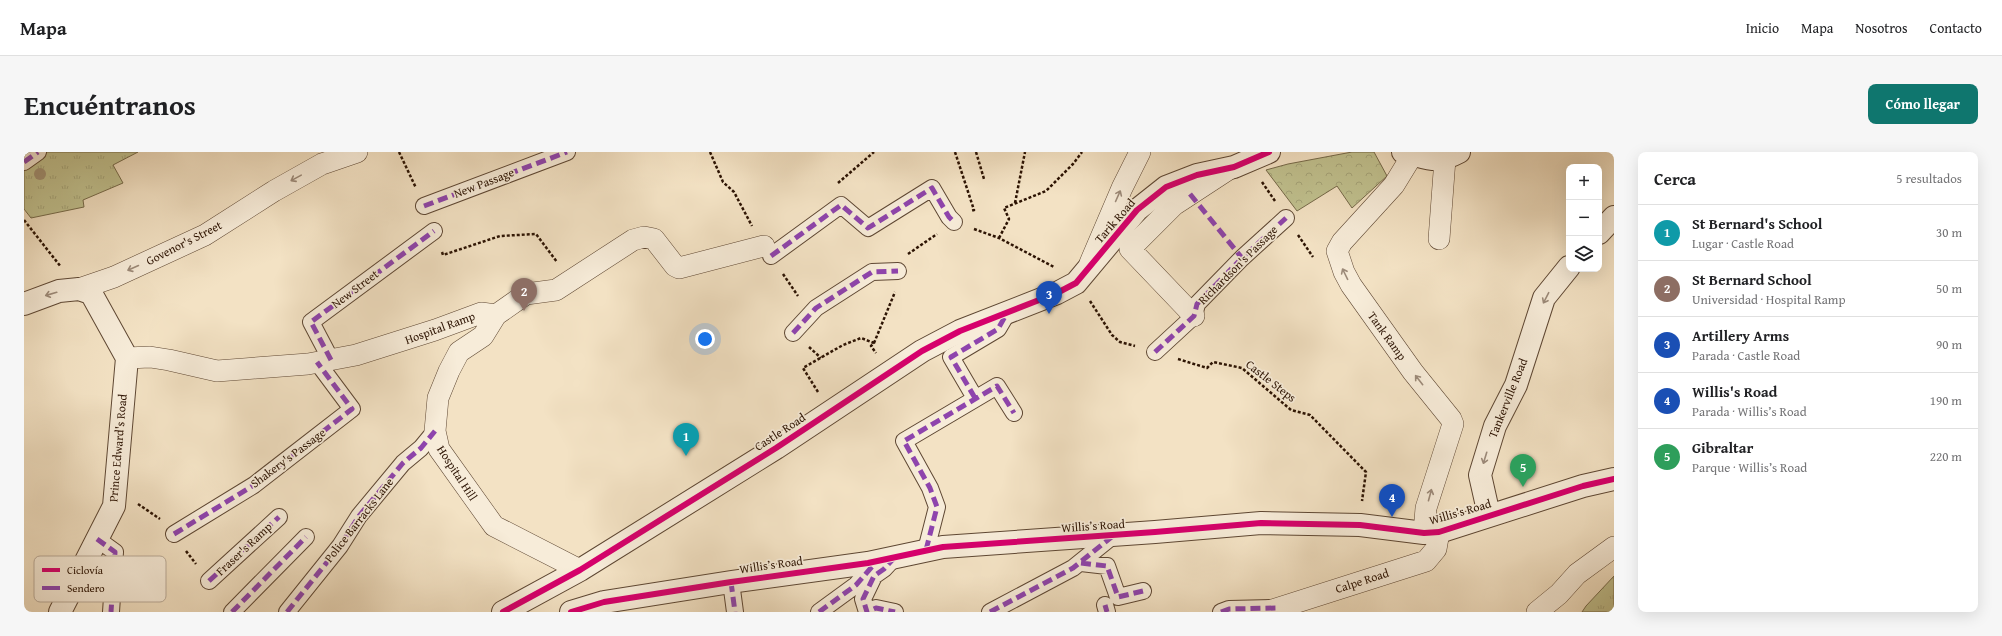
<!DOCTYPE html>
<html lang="es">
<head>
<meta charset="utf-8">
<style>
	:root { --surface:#fff; --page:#f6f6f6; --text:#202124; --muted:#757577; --line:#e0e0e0; --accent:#0f766e }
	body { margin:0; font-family:"Gentium Book Plus",serif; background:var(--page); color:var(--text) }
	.controls { position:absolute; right:12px; top:12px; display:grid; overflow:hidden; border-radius:8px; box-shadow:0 4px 16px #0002 }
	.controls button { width:36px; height:36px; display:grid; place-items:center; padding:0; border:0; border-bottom:1px solid var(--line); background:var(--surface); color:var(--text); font:20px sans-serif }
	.you { position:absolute; left:681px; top:187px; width:14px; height:14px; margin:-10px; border:3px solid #fff; border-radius:50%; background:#1a73e8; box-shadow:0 0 0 6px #1a73e833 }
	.badge { display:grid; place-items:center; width:26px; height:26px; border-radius:50%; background:var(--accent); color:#fff; font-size:13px; font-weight:700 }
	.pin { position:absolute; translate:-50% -33px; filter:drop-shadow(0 1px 2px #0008) }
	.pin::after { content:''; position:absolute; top:21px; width:14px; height:12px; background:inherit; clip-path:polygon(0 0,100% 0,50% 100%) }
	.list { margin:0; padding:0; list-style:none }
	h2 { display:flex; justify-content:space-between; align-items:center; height:52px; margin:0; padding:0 16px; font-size:17px }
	h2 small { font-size:13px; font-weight:400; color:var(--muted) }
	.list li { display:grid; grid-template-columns:26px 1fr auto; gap:12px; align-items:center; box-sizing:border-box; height:56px; padding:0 16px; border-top:1px solid var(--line) }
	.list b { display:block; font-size:15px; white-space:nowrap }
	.list p { margin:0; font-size:13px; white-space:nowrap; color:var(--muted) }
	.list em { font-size:13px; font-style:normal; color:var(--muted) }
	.icon { flex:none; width:22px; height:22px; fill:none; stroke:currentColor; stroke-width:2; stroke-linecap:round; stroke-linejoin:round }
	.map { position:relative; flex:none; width:1590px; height:460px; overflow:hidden; border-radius:8px }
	header { display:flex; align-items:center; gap:24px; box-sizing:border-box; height:56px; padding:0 20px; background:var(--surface); border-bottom:1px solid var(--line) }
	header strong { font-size:19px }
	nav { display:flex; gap:22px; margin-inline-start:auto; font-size:14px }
	.intro { display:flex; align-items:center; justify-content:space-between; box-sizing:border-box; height:96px; padding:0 24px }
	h1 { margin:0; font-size:28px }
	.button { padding:10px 18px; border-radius:8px; background:var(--accent); color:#fff; font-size:14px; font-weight:700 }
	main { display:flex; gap:24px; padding:0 24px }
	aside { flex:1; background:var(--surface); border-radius:8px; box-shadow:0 4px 16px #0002 }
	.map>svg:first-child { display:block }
	.forest { fill:url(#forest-crowns); stroke:#766a4a }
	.park { fill:url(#park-tufts); stroke:#766a4a }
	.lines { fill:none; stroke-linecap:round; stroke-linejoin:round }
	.pedestrian-casing { stroke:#5e4733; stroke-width:18 }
	.minor-casing { stroke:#5e4733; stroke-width:22 }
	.tertiary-casing { stroke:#5e4733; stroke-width:24 }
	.path { stroke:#2c1303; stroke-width:2.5; stroke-dasharray:3 2; stroke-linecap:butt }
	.pedestrian { stroke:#f7ecd9; stroke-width:16 }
	.minor { stroke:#f7ecd9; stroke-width:21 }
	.tertiary { stroke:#f7ecd9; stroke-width:22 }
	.quiet { stroke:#8e44ad; stroke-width:5; stroke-dasharray:10 5; stroke-linecap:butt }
	.cycleway-casing { stroke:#f7ecd9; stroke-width:8 }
	.cycleway { stroke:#d6006c; stroke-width:6 }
	.tree { fill:#a29275 }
	.oneway { stroke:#9c8a79 }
	.labels { text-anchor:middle; stroke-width:3.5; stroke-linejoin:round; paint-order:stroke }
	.street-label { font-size:12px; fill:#2c1303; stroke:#f7ecd9 }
	.key { fill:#f7ecd9; stroke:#baab99; stroke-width:1 }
	.key-label { font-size:11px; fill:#2c1303 }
</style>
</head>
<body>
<header>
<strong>Mapa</strong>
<nav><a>Inicio</a><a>Mapa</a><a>Nosotros</a><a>Contacto</a></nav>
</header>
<div class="intro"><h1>Encuéntranos</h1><a class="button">Cómo llegar</a></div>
<main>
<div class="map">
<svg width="1590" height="460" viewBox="0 0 1590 460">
	<defs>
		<pattern id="forest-crowns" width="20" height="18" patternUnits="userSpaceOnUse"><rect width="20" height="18" fill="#c1c290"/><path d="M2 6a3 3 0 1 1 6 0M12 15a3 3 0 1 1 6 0" fill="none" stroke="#a6a67b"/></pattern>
		<pattern id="park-tufts" width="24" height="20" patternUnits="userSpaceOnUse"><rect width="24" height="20" fill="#c1c290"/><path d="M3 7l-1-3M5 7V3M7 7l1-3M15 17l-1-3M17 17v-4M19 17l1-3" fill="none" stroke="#a6a67b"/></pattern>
	</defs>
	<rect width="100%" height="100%" fill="#f3e2c4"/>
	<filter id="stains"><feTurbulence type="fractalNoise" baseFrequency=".005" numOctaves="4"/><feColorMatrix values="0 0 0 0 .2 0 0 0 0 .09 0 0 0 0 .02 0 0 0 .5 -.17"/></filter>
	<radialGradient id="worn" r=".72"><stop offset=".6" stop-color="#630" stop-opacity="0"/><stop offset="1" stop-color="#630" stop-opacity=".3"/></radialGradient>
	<!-- forest -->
	<path class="forest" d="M1328,0H1350L1363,24L1328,56L1313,34L1273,59L1242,18L1264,12Z"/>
	<!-- park -->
	<path class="park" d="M0,0H114L89,13L99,31L59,48L60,55L7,66L0,57Z
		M1590,424V460H1558L1562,454Z"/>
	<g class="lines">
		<!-- pedestrian casing -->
		<g class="pedestrian-casing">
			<path id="pedestrian" d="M0,10L14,0
				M400,54L543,0
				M747,104L817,53L844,76L908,36L925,65L930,70
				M769,181L792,156L848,120L874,119
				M1131,200L1170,164L1173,152L1218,106L1262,66
				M307,208L287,170L410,79
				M951,246L927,205L974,177L984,160
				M150,382L230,333L328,257L293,210
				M73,387L91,400L87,460
				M902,398L913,355L906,336L880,289L973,234L990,261
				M1057,411L1083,414L1094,445L1119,439
				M185,429L255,365
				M707,430L711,460
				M1081,453L1083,460
				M208,460L282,385
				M263,460L316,394L335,364L379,311L397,296L411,279
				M795,460L832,433L847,416
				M871,460L852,456L843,460L839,447L850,424L860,417L872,404
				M966,460L1049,416L1090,383
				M1197,460L1205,457L1253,456"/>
		</g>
		<!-- minor casing -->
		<g class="minor-casing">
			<path id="minor" d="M1389,2L1370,33L1318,90L1313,99L1320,120L1327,133L1389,220L1427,267L1429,272L1402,356L1400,381
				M1415,87L1421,7
				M1066,111L1098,36L1116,0
				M55,137L90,125L181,83L250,39L298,12L333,0
				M472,163L459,184L435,200L425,219L414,246L411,279L415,297L470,374L556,418
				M1170,164L1106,97L1150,53L1205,17
				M103,206L126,205L145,208L193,219L284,212L332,203L411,178L457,161L472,163L502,142L532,138L609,88L620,85L630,87L651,114L655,116L740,94
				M1242,460L1402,409L1412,397L1415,380
				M1513,460L1535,442L1553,422L1590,395"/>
		</g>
		<!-- tertiary casing -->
		<g class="tertiary-casing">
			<path id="tertiary" d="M1379,0C1403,5 1411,13 1435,0
				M1575,81L1590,65
				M0,152L35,139L55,137L67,141L103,206L90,354L36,460
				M1465,363L1456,323L1471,274L1492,233L1520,146L1545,115
				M479,460L556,418L752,296L898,199L936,179L1033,141L1052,131L1113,58L1142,35L1173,23L1210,15L1245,0
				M547,460L580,450L707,430L844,411L919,395L1131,380L1237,371L1336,373L1400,381L1415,380L1559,334L1590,327"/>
		</g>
		<!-- path -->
		<path class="path" d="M375,0L392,36
			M686,0L699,30L710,40L728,74
			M931,0L950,58L947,59
			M952,0L960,27
			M1238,30L1251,49
			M814,31L850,0
			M991,51L1001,0
			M0,68L37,115
			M950,77L975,86L1030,115
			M1274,83L1289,105
			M975,86L985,67L980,56L1022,39L1049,12L1058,0
			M418,100L419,103L476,84L512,82L533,110
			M884,102L913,82
			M759,122L774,144
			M1066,149L1088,183L1096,190L1111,194
			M850,191L871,140
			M785,195L797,206
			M1154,207L1183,216L1189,210L1218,216L1267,258L1286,263L1342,320L1338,349
			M794,240L779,216L819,193L837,186L850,191L847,194L852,201
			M114,352L136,367
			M162,399L172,412"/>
		<!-- pedestrian -->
		<use href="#pedestrian" class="pedestrian"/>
		<!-- minor -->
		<use href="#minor" class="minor"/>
		<!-- tertiary -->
		<use href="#tertiary" class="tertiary"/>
		<!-- quiet -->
		<path class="quiet" d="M0,10L14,0
			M1166,42L1218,106
			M400,54L543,0
			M747,104L817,53L844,76L908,36L925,65L930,70
			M769,181L792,156L848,120L874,119
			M1131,200L1170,164L1173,152L1218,106L1262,66
			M307,208L287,170L410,79
			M951,246L927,205L974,177L983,161
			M150,382L230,333L328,257L293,210
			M73,387L91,400L87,460
			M902,398L913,355L906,336L880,289L973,234L990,261
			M871,405L860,417L850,424L839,447L843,460L852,456L871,460
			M1057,411L1083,414L1094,445L1119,439
			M185,429L255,365
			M707,430L711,460
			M1081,453L1083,460
			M208,460L282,385
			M263,460L316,394L335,364L379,311L397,296L411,279
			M795,460L832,433L852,410
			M966,460L1049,416L1090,383
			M1197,460L1205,457L1253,456"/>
		<!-- cycleway casing -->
		<g class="cycleway-casing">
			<path id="cycleway" d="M479,460L556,418L752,296L898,199L936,179L1033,141L1052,131L1113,58L1142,35L1173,23L1210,15L1245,0
				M547,460L580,450L707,430L844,411L919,395L1131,380L1237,371L1336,373L1400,381L1415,380L1559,334L1590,327"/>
		</g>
		<!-- cycleway -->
		<use href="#cycleway" class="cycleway"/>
	</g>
	<!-- trees -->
	<circle class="tree" cx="16" cy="22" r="6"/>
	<!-- one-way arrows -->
	<defs><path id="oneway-shaft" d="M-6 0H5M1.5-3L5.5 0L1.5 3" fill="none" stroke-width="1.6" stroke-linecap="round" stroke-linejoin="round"/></defs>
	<g class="oneway">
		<use href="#oneway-shaft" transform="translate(272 26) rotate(151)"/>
		<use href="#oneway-shaft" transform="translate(1094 44) rotate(-66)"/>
		<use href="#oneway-shaft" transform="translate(109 116) rotate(156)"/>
		<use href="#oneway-shaft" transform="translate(1321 122) rotate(-116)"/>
		<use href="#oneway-shaft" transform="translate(27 142) rotate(164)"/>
		<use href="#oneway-shaft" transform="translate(1522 146) rotate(117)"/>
		<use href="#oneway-shaft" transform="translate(1395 228) rotate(-128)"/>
		<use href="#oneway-shaft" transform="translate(1461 306) rotate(107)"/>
		<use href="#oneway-shaft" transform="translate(1406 343) rotate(-75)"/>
	</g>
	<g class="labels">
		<!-- street labels -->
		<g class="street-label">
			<text transform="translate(460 31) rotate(-21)" y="4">New Passage</text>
			<text transform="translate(1091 69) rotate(-49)" y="4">Tarik Road</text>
			<text transform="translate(160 91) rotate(-27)" y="4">Govenor's Street</text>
			<text transform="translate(1214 113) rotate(-45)" y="4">Richardson's Passage</text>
			<text transform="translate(331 137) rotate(-37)" y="4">New Street</text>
			<text transform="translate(416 176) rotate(-20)" y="4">Hospital Ramp</text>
			<text transform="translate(1363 184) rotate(54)" y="4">Tank Ramp</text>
			<text transform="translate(1247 229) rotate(38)" y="4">Castle Steps</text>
			<text transform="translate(1484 246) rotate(-68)" y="4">Tankerville Road</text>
			<text transform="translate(756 280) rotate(-33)" y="4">Castle Road</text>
			<text transform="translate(94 296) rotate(-85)" y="4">Prince Edward's Road</text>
			<text transform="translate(264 306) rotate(-37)" y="4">Shakery's Passage</text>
			<text transform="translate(433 321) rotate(57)" y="4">Hospital Hill</text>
			<text transform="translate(1436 360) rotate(-16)" y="4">Willis’s Road</text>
			<text transform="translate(335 368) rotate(-52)" y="4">Police Barracks Lane</text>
			<text transform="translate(1069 374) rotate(-4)" y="4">Willis’s Road</text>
			<text transform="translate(220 397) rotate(-43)" y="4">Fraser's Ramp</text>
			<text transform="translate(747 413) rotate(-8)" y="4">Willis’s Road</text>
			<text transform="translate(1338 429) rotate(-18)" y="4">Calpe Road</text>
		</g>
	</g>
	<!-- legend -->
	<rect x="10" y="404" width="132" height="46" rx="6" class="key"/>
	<rect x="18" y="416" width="18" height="4" fill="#d6006c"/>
	<rect x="18" y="434" width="18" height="4" fill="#8e44ad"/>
	<g class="key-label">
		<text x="43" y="422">Ciclovía</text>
		<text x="43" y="440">Sendero</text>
	</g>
	<rect width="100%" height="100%" filter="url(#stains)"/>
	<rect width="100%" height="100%" fill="url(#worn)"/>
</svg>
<div class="controls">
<button>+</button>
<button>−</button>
<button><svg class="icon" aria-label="layers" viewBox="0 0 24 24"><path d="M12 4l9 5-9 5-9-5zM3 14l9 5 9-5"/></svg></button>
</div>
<div class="you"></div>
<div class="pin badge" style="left:662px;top:304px;background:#0f9aa8">1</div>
<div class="pin badge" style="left:500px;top:159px;background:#8d6e63">2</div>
<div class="pin badge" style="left:1025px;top:162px;background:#1a4fb4">3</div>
<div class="pin badge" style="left:1368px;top:365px;background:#1a4fb4">4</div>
<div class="pin badge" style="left:1499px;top:335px;background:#2e9e5b">5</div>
</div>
<aside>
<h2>Cerca<small>5 resultados</small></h2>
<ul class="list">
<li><span class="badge" style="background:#0f9aa8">1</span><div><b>St Bernard's School</b><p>Lugar · Castle Road</p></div><em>30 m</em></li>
<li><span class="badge" style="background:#8d6e63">2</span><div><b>St Bernard School</b><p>Universidad · Hospital Ramp</p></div><em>50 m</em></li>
<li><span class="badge" style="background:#1a4fb4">3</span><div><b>Artillery Arms</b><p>Parada · Castle Road</p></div><em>90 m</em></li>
<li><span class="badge" style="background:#1a4fb4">4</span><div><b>Willis's Road</b><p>Parada · Willis’s Road</p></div><em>190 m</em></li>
<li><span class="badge" style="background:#2e9e5b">5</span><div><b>Gibraltar</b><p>Parque · Willis’s Road</p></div><em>220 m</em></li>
</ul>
</aside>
</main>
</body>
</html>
